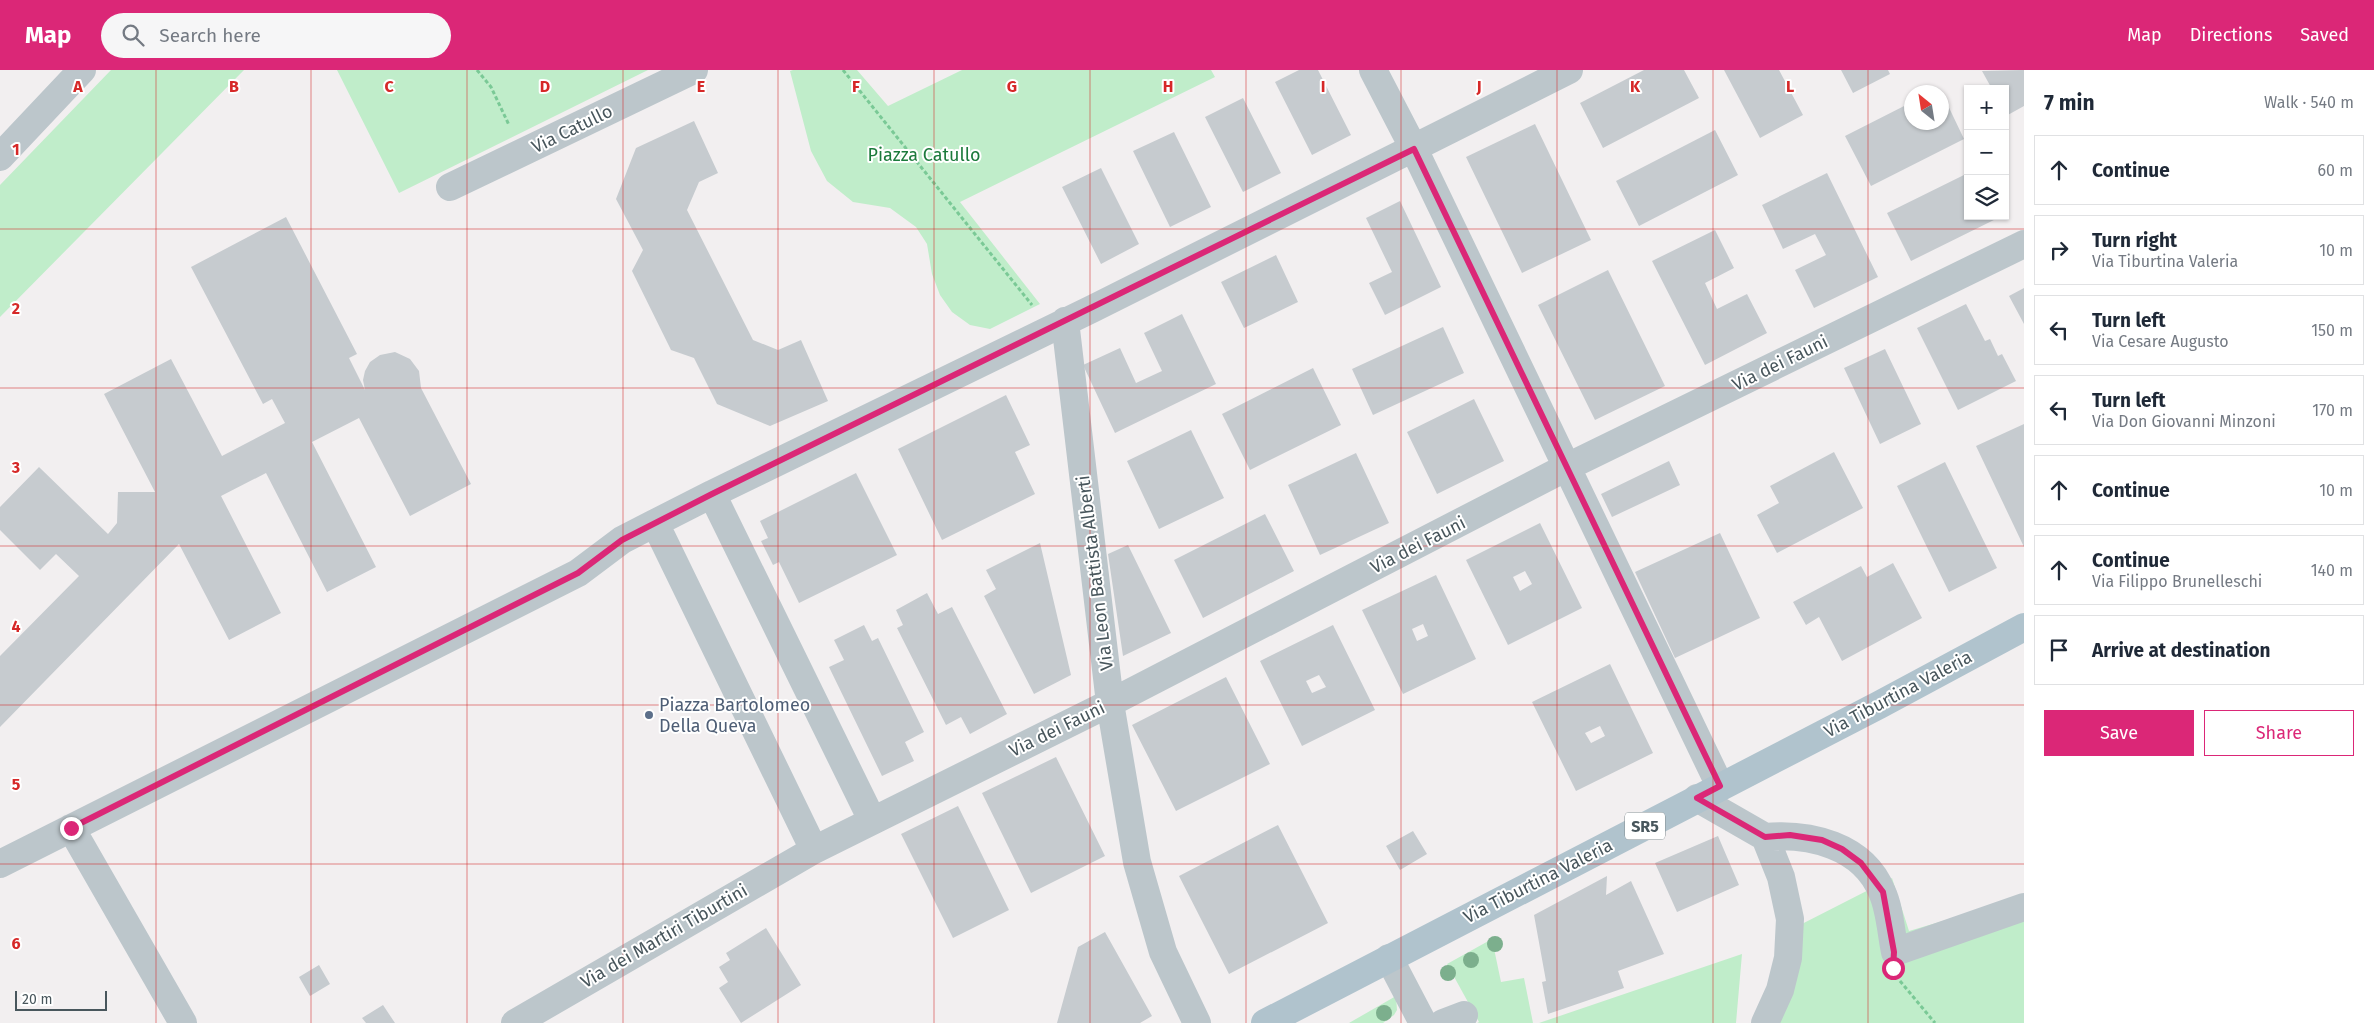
<!DOCTYPE html>
<html lang="en">
<head>
<meta charset="utf-8">
<style>
	:root { --surface:#fff; --page:#f6f6f7; --text:#1f2937; --muted:#747a83; --line:#e0e1e3; --accent:#db2777 }
	body { margin:0; font-family:"Fira Sans",sans-serif; background:var(--page); color:var(--text) }
	.controls { position:absolute; right:15px; top:15px; display:grid; overflow:hidden; border-radius:0px; box-shadow:0 1px 4px #0004 }
	.controls button { width:45px; height:45px; display:grid; place-items:center; padding:0; border:0; border-bottom:1px solid var(--line); background:var(--surface); color:var(--text); font:25px sans-serif }
	.compass { position:absolute; left:1904px; top:15px; width:45px; height:45px; border-radius:50%; background:var(--surface); box-shadow:0 1px 4px #0004; rotate:330deg }
	.scale { position:absolute; left:15px; bottom:12px; width:92px; box-sizing:border-box; padding-left:5px; border:2px solid #48565c; border-top:0; font-size:14px; line-height:18px; white-space:nowrap; color:#48565c; -webkit-text-stroke:4px #fff; paint-order:stroke }
	.stop { position:absolute; width:15px; height:15px; margin:-11px; border:4px solid #db2777; border-radius:50%; background:#fff }
	.stop.end { background:#db2777; border-color:#fff; box-shadow:0 1px 5px #0008 }
	.list { margin:0; padding:0; list-style:none }
	h2 { display:flex; justify-content:space-between; align-items:center; height:65px; margin:0; padding:0 20px; font-size:21px }
	h2 small { font-size:16px; font-weight:400; color:var(--muted) }
	.list li { display:grid; grid-template-columns:32px 1fr auto; gap:15px; align-items:center; box-sizing:border-box; height:70px; margin:0 10px 10px; padding:0 10px; border:1px solid var(--line); border-radius:0px }
	.list b { display:block; font-size:19px; white-space:nowrap }
	.list p { margin:0; font-size:16px; white-space:nowrap; color:var(--muted) }
	.list em { font-size:16px; font-style:normal; color:var(--muted) }
	.actions { display:flex; gap:10px; padding:15px 20px }
	.actions a { flex:1; padding:11px 0; border:1px solid var(--accent); border-radius:0px; text-align:center; font-size:18px; color:var(--accent) }
	.actions .main { background:var(--accent); color:#fff }
	.icon { flex:none; width:28px; height:28px; fill:none; stroke:currentColor; stroke-width:2; stroke-linecap:round; stroke-linejoin:round }
	.map { position:relative; flex:none; width:2024px; height:953px; overflow:hidden }
	header { display:flex; align-items:center; gap:30px; box-sizing:border-box; height:70px; padding:0 25px; background:var(--accent); color:#fff }
	header strong { font-size:24px }
	nav { display:flex; gap:28px; margin-inline-start:auto; font-size:18px }
	.search { width:350px; height:45px; background:var(--page); display:flex; align-items:center; gap:12px; box-sizing:border-box; padding:0 18px; border-radius:28px; color:var(--muted); font-size:19px }
	main { display:flex }
	aside { flex:1; background:var(--surface) }
	.map>svg:first-child { display:block }
	.green { fill:#c0edca }
	.building { fill:#c6cbcf; fill-rule:evenodd }
	.lines { fill:none; stroke-linecap:round; stroke-linejoin:round }
	.path { stroke:#7ac996; stroke-width:3; stroke-dasharray:4 2.5; stroke-linecap:butt }
	.minor { stroke:#bcc6cb; stroke-width:28 }
	.major { stroke:#b0c3cd; stroke-width:28 }
	.tree { fill:#7caf8d }
	.route { stroke:#db2777; stroke-width:6 }
	.grid { fill:none; stroke:#d62828; stroke-width:1; stroke-opacity:0.55 }
	.service-dot { fill:#5c6f8a; stroke:#fff; stroke-width:2 }
	.labels { text-anchor:middle; stroke-width:4; stroke-linejoin:round; paint-order:stroke }
	.shield { fill:#fff; stroke:#7f898d; stroke-width:1 }
	.shield-label { font-size:16px; font-weight:bold; fill:#48565c }
	.street-label { font-size:18px; fill:#48565c; stroke:#fff }
	.park-label { font-size:18px; fill:#1c7a3c; stroke:#fff }
	.service-label { font-size:18px; fill:#4e5e75; stroke:#fff; text-anchor:start }
	.grid-label { font-size:16px; text-anchor:middle; font-weight:bold; fill:#d62828; stroke:#fff; stroke-width:4; stroke-linejoin:round; paint-order:stroke }
</style>
</head>
<body>
<header>
<strong>Map</strong>
<div class="search"><svg class="icon" aria-label="search" viewBox="0 0 24 24"><circle cx="10" cy="10" r="6"/><path d="M15 15l6 6"/></svg>Search here</div>
<nav><a>Map</a><a>Directions</a><a>Saved</a></nav>
</header>
<main>
<div class="map">
<svg width="2024" height="953" viewBox="0 0 2024 953">
	<rect width="100%" height="100%" fill="#f2eff0"/>
	<!-- green -->
	<path class="green" d="M111,0H244L0,247V115Z
		M337,0H648L399,123Z
		M793,0H857L888,36L962,0H1211L1215,7L960,132L1040,234L990,259L970,255L952,242L940,225L932,204L927,174L916,157L890,138L853,132L827,111L811,81L790,1Z
		M1892,808L1909,861L2024,827V953H1778L1794,858Z
		M1492,869L1501,912L1524,908L1533,953H1477L1479,952L1447,894Z
		M1742,884L1736,953H1539Z
		M1396,926L1397,940L1394,945L1383,953H1349Z"/>
	<!-- building -->
	<path class="building" d="M1299,0H1318L1351,65L1312,85L1275,12Z
		M1644,0H1684L1699,28L1603,78L1580,33Z
		M1724,0H1779L1803,45L1760,68Z
		M1841,0H1888L1890,4L1853,23Z
		M2024,0V36L2006,46L2005,19H1992L1982,1Z
		M1942,23L1964,69L1871,116L1845,66L1912,32V52H1942Z
		M1243,28L1281,103L1243,122L1205,47Z
		M694,51L718,103L699,112L687,140L753,270L778,280L801,270L828,331L770,356L717,334L694,288L671,280L632,201L643,180L616,129L636,78Z
		M1535,54L1591,170L1522,203L1466,87Z
		M1715,60L1738,105L1639,156L1616,111Z
		M1174,62L1211,137L1170,157L1133,81Z
		M1101,98L1139,174L1101,194L1062,117Z
		M1827,103L1878,207L1814,238L1795,200L1826,185L1815,164L1783,179L1762,135Z
		M1968,103V146H2002L1911,191L1887,143Z
		M1400,131L1441,217L1385,245L1369,213L1392,202L1366,148Z
		M286,147L357,284L349,288L365,320L363,310L365,301L370,292L380,285L395,282L410,289L419,301L421,318L471,414L410,446L359,348L312,372L376,497L327,522L266,403L221,426L281,543L229,570L179,474L0,657V586L79,506L56,484L40,500L0,460V437L39,397L108,464L117,453L118,422H155L104,324L171,289L222,386L285,353L272,329L263,334L191,197Z
		M1715,160L1734,198L1705,213L1717,239L1747,224L1767,263L1705,295L1652,191Z
		M1276,185L1298,232L1244,258L1221,212Z
		M1608,200L1665,316L1595,350L1538,235Z
		M2024,218V254L2009,226Z
		M1966,234L1985,271L1990,269L1998,286L2002,284L2016,311L1958,340L1917,258Z
		M1182,244L1216,314L1115,363L1083,295L1120,278L1136,313L1162,301L1144,263Z
		M1443,257L1464,303L1373,345L1352,299Z
		M1885,279L1921,354L1880,374L1844,298Z
		M1313,298L1341,355L1250,400L1222,344Z
		M1006,325L1030,375L1015,382L1035,424L942,470L898,379Z
		M1474,329L1504,391L1437,424L1407,362Z
		M2024,354V477L1976,376Z
		M1191,360L1224,428L1159,459L1127,391Z
		M1834,382L1863,438L1777,483L1757,445L1779,433L1770,416Z
		M1356,383L1389,453L1320,485L1288,415Z
		M1669,391L1680,415L1612,447L1601,424Z
		M1945,392L1997,498L1949,522L1897,416Z
		M856,403L897,485L799,533L779,492L773,495L761,471L768,468L760,451Z
		M1265,444L1294,501L1203,548L1174,490Z
		M1540,453L1582,538L1508,575L1466,490ZM1525,501L1532,514L1520,521L1513,507Z
		M1720,463L1760,548L1675,588L1635,502Z
		M1040,473L1071,605L1034,624L984,526L996,519L986,500Z
		M1128,475L1171,563L1123,586L1108,484Z
		M1893,493L1922,548L1842,591L1819,547L1806,555L1793,532L1861,496L1867,507Z
		M1436,505L1476,589L1403,624L1362,540ZM1423,554L1428,566L1417,571L1412,559Z
		M927,523L938,544L952,537L1007,644L970,664L961,647L946,655L897,558L903,555L896,540Z
		M864,555L872,571L878,568L924,662L905,672L914,691L882,706L829,597L844,590L834,570Z
		M1333,555L1375,640L1302,676L1260,591ZM1319,605L1326,617L1312,623L1306,611Z
		M1610,594L1653,683L1576,721L1532,632ZM1600,656L1605,666L1591,673L1585,663Z
		M1226,607L1270,694L1176,741L1132,655Z
		M1056,687L1105,786L1031,823L982,723Z
		M958,736L1009,840L953,868L901,764Z
		M1278,755L1328,853L1229,904L1179,806Z
		M1413,761L1427,784L1400,800L1386,776Z
		M1718,766L1739,815L1677,842L1655,793Z
		M1607,806L1606,825L1631,811L1664,884L1618,901L1624,918L1548,944L1542,912L1546,911L1534,845Z
		M766,858L801,915L741,953L719,918L728,912L719,897L730,890L726,883Z
		M1105,862L1152,946L1140,953H1057L1078,877Z
		M319,895L330,914L310,926L299,907Z
		M383,935L395,953H366L362,948Z"/>
	<g class="lines">
		<!-- path -->
		<path class="path" d="M477,0L491,17L509,55
			M843,0L1032,235
			M1900,911L1935,953"/>
		<!-- minor -->
		<path class="minor" d="M1373,0L1414,79L1720,716
			M0,87L82,0
			M450,117L694,0
			M1065,251L1110,633L1137,792L1163,882L1197,953
			M712,424L1094,238L1569,0
			M1697,728L1765,767L1781,807L1790,849L1788,888L1780,920L1765,953
			M71,758L183,953
			M1765,767C1809,763 1863,775 1882,822C1890,839 1891,863 1895,882L2024,837
			M814,780L655,453L712,424L872,750
			M0,794L578,503L622,470L655,453
			M1389,888L1423,953
			M515,953L814,780L1110,633L1567,397L2024,174
			M1443,953L1464,945"/>
		<!-- major -->
		<path class="major" d="M1265,953L1879,635L2024,557"/>
	</g>
	<!-- trees -->
	<g class="tree">
		<circle cx="1495" cy="874" r="8"/>
		<circle cx="1471" cy="890" r="8"/>
		<circle cx="1448" cy="903" r="8"/>
		<circle cx="1384" cy="943" r="8"/>
	</g>
	<g class="lines">
		<!-- route -->
		<path class="route" d="M71,758L578,503L622,470L712,424L1414,79L1720,716L1697,728L1765,767L1790,765L1822,770L1842,779L1861,793L1883,822L1894,882L1893,898"/>
	</g>
	<!-- grid -->
	<path class="grid" d="M156,0V953M311,0V953M467,0V953M623,0V953M778,0V953M934,0V953M1090,0V953M1246,0V953M1401,0V953M1557,0V953M1713,0V953M1868,0V953M0,159H2024M0,318H2024M0,476H2024M0,635H2024M0,794H2024"/>
	<!-- markers -->
	<circle class="service-dot" cx="649" cy="645" r="5"/>
	<g class="labels">
		<!-- shield labels -->
		<rect class="shield" x="1625" y="742.5" width="40" height="27" rx="4"/>
		<g class="shield-label">
			<text x="1645" y="762">SR5</text>
		</g>
		<!-- street labels -->
		<g class="street-label">
			<text transform="translate(572 59) rotate(-26)" y="6">Via Catullo</text>
			<text transform="translate(1780 293) rotate(-26)" y="6">Via dei Fauni</text>
			<text transform="translate(1418 475) rotate(-27)" y="6">Via dei Fauni</text>
			<text transform="translate(1095 503) rotate(-97)" y="6">Via Leon Battista Alberti</text>
			<text transform="translate(1898 624) rotate(-28)" y="6">Via Tiburtina Valeria</text>
			<text transform="translate(1057 659) rotate(-26)" y="6">Via dei Fauni</text>
			<text transform="translate(1538 811) rotate(-27)" y="6">Via Tiburtina Valeria</text>
			<text transform="translate(664 866) rotate(-30)" y="6">Via dei Martiri Tiburtini</text>
		</g>
		<!-- park labels -->
		<g class="park-label">
			<text x="924" y="91">Piazza Catullo</text>
		</g>
		<!-- service labels -->
		<g class="service-label">
			<text x="659" y="641">Piazza Bartolomeo<tspan x="659" dy="21">Della Queva</tspan></text>
		</g>
	</g>
	<g class="grid-label">
		<text x="78" y="22">A</text>
		<text x="234" y="22">B</text>
		<text x="389" y="22">C</text>
		<text x="545" y="22">D</text>
		<text x="701" y="22">E</text>
		<text x="856" y="22">F</text>
		<text x="1012" y="22">G</text>
		<text x="1168" y="22">H</text>
		<text x="1323" y="22">I</text>
		<text x="1479" y="22">J</text>
		<text x="1635" y="22">K</text>
		<text x="1790" y="22">L</text>
		<text x="16" y="85">1</text>
		<text x="16" y="244">2</text>
		<text x="16" y="403">3</text>
		<text x="16" y="562">4</text>
		<text x="16" y="720">5</text>
		<text x="16" y="879">6</text>
	</g>
</svg>
<div class="controls">
<button>+</button>
<button>−</button>
<button><svg class="icon" aria-label="layers" viewBox="0 0 24 24"><path d="M12 4l9 5-9 5-9-5zM3 14l9 5 9-5"/></svg></button>
</div>
<svg class="compass" viewBox="-18 -18 36 36"><path d="M0-13l5 13h-10z" fill="#e53935"/><path d="M0 13l5-13h-10z" fill="#747a83"/></svg>
<div class="scale">20 m</div>
<div class="stop" style="left:1893px;top:898px"></div>
<div class="stop end" style="left:71px;top:758px"></div>
</div>
<aside>
<h2>7 min<small>Walk · 540 m</small></h2>
<ul class="list">
<li><svg class="icon" aria-label="ahead" viewBox="0 0 24 24"><path d="M12 20V5M6 11l6-6 6 6"/></svg><div><b>Continue</b></div><em>60 m</em></li>
<li><svg class="icon" aria-label="right" viewBox="0 0 24 24"><path d="M7 20v-9h11M14 6l5 5-5 5"/></svg><div><b>Turn right</b><p>Via Tiburtina Valeria</p></div><em>10 m</em></li>
<li><svg class="icon" aria-label="left" viewBox="0 0 24 24"><path d="M17 20v-9H6M10 6l-5 5 5 5"/></svg><div><b>Turn left</b><p>Via Cesare Augusto</p></div><em>150 m</em></li>
<li><svg class="icon" aria-label="left" viewBox="0 0 24 24"><path d="M17 20v-9H6M10 6l-5 5 5 5"/></svg><div><b>Turn left</b><p>Via Don Giovanni Minzoni</p></div><em>170 m</em></li>
<li><svg class="icon" aria-label="ahead" viewBox="0 0 24 24"><path d="M12 20V5M6 11l6-6 6 6"/></svg><div><b>Continue</b></div><em>10 m</em></li>
<li><svg class="icon" aria-label="ahead" viewBox="0 0 24 24"><path d="M12 20V5M6 11l6-6 6 6"/></svg><div><b>Continue</b><p>Via Filippo Brunelleschi</p></div><em>140 m</em></li>
<li><svg class="icon" aria-label="arrive" viewBox="0 0 24 24"><path d="M6 21V4h12l-3 4 3 4H6"/></svg><div><b>Arrive at destination</b></div></li>
</ul>
<div class="actions"><a class="main">Save</a><a>Share</a></div>
</aside>
</main>
</body>
</html>
